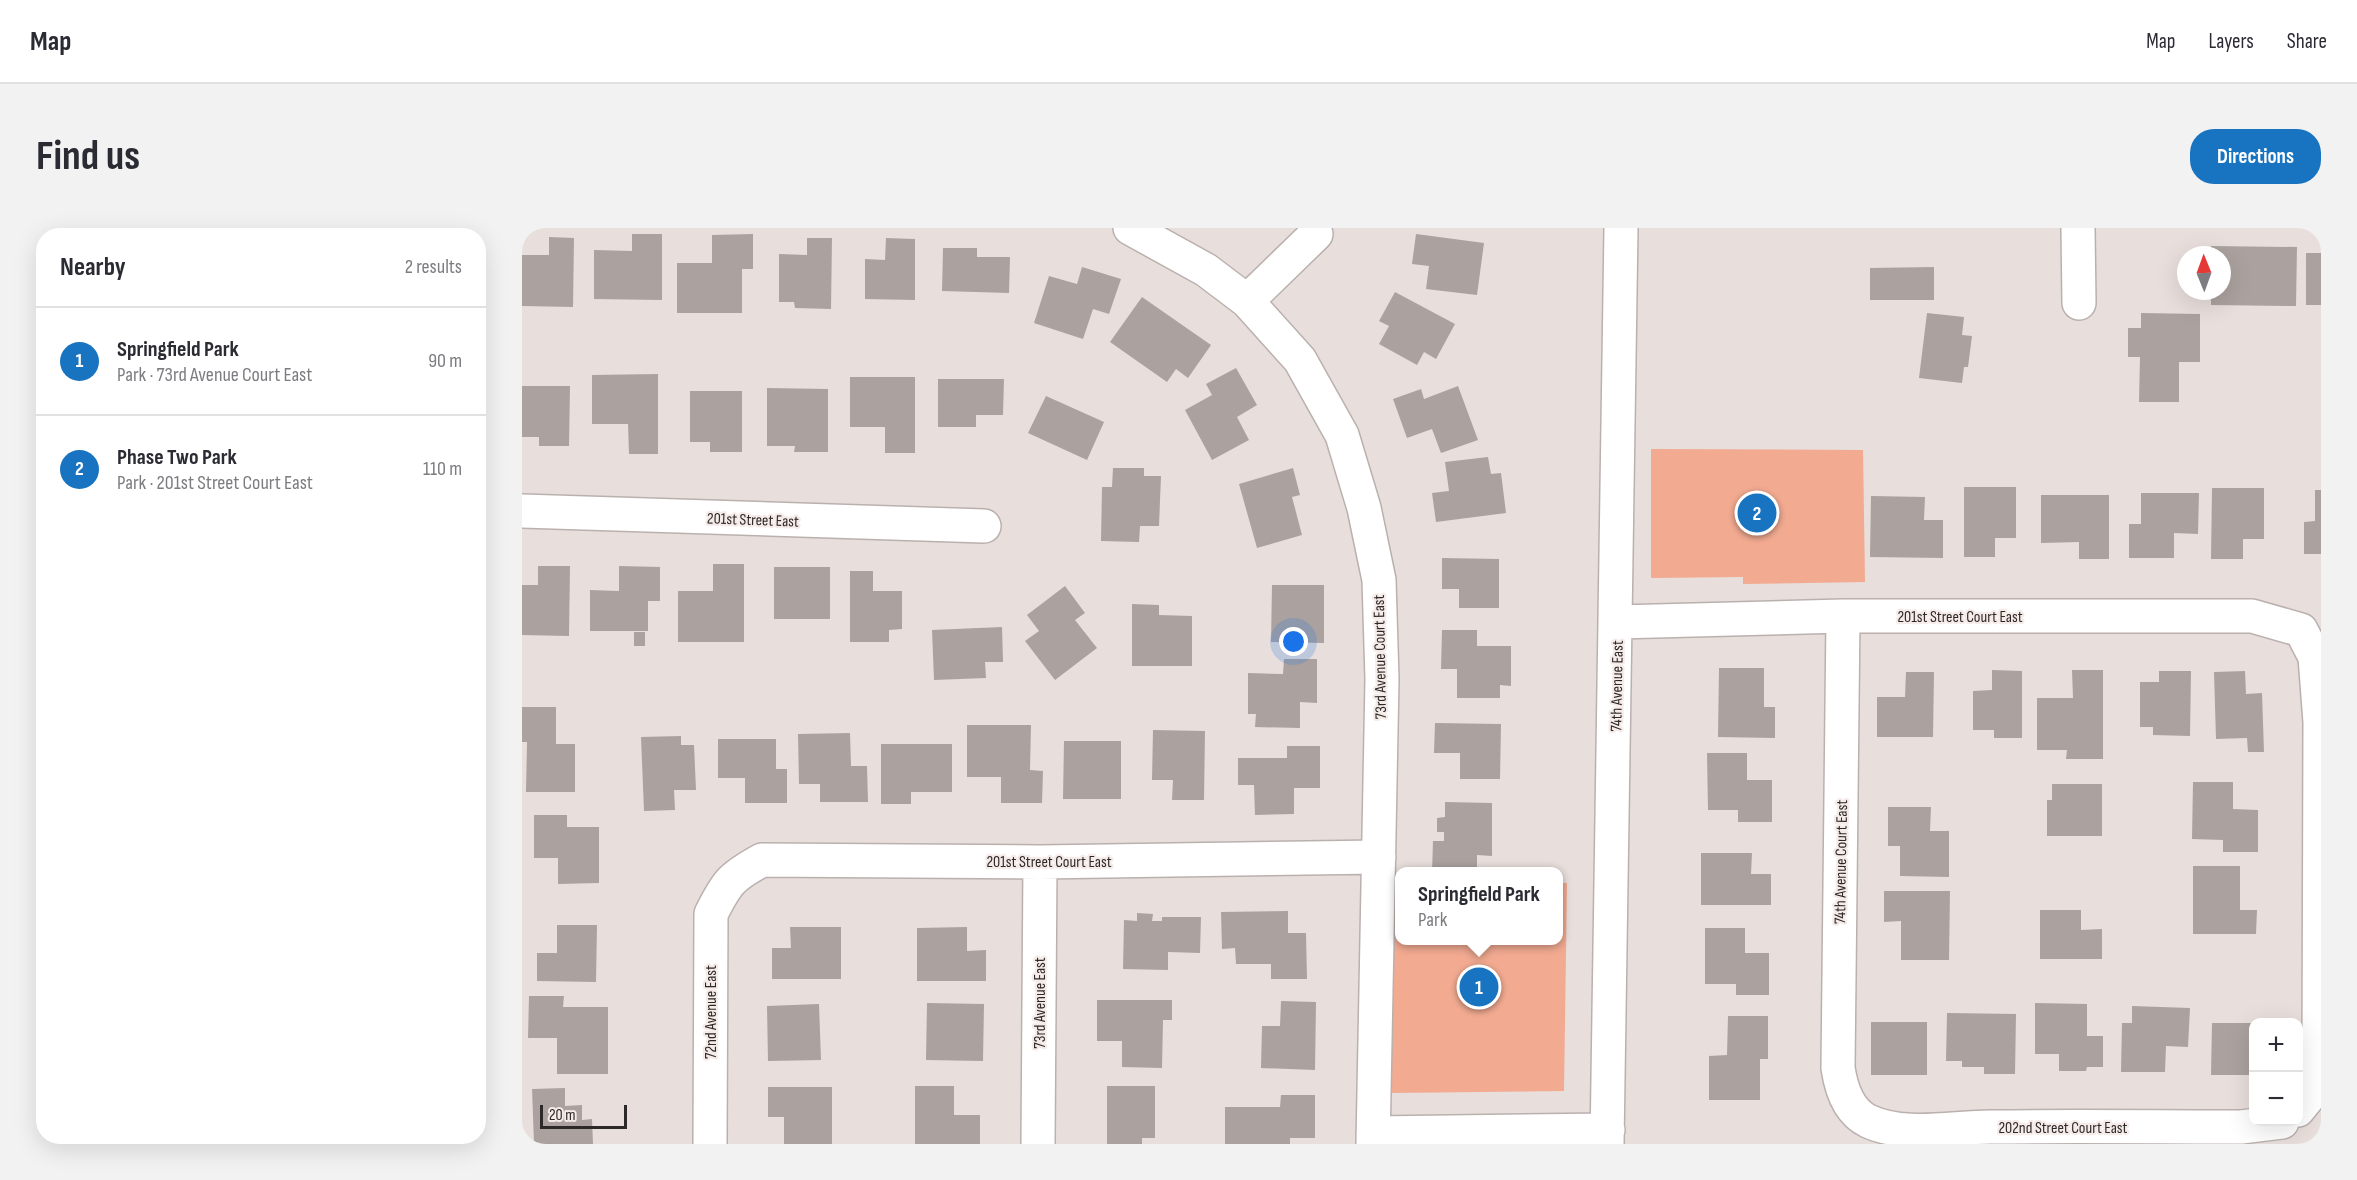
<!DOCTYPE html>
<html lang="en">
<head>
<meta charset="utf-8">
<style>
	:root { --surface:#fff; --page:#f2f2f3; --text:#2b2b33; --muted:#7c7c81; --line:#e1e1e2; --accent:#1874c1 }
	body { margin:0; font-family:"Sofia Sans Condensed",sans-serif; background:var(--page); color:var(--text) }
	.controls { position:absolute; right:18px; bottom:18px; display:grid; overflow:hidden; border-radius:12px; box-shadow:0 6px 24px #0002 }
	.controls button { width:54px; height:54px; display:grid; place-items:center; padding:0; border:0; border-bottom:2px solid var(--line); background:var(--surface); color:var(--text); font:30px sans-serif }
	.compass { position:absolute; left:1655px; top:18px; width:54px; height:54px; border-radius:50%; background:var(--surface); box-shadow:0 6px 24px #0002; rotate:359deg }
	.scale { position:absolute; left:18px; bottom:15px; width:87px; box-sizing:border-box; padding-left:6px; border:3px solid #2d2928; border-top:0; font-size:16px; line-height:21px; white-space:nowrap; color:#2d2928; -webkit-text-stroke:4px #f5ebe8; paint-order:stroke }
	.you { position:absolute; left:772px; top:414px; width:21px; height:21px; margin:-15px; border:4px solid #fff; border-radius:50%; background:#1a73e8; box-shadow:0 0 0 9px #1a73e833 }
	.badge { display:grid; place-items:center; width:39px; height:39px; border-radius:50%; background:var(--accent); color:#fff; font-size:20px; font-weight:700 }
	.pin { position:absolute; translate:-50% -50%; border:3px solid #fff; box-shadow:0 2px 6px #0006 }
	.popup { position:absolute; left:873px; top:639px; width:168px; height:78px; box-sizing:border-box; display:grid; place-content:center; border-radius:12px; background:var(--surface); filter:drop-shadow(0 2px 4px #0005); font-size:20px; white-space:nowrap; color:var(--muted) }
	.popup b { font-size:22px; color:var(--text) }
	.popup::after { content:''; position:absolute; left:50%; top:100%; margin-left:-12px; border:12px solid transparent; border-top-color:var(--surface) }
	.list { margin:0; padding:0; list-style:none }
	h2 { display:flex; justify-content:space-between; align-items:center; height:78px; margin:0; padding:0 24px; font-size:26px }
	h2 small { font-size:20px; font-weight:400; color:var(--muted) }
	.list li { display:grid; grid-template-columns:39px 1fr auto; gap:18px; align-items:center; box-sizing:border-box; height:108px; padding:0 24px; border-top:2px solid var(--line) }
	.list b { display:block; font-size:22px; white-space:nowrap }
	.list p { margin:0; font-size:20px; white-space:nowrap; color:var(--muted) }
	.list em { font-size:20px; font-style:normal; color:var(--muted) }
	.map { position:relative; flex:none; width:1799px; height:916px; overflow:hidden; border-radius:24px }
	header { display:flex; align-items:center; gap:36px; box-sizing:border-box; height:84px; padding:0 30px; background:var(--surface); border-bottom:2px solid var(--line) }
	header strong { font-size:28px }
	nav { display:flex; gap:33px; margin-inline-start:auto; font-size:21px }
	.intro { display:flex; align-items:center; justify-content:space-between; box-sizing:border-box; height:144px; padding:0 36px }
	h1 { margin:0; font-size:42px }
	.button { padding:15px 27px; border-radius:24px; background:var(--accent); color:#fff; font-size:21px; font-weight:700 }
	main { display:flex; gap:36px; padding:0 36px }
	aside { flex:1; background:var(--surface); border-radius:24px; box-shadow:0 6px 24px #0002 }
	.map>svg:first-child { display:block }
	.green { fill:#f2aa91 }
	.building { fill:#aba29f }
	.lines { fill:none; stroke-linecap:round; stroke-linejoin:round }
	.minor-casing { stroke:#bab1ae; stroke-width:36 }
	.minor { stroke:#fff; stroke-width:33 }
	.labels { text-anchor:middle; stroke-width:4.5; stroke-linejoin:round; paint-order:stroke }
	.street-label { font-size:16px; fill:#2d2928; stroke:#f5ebe8 }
</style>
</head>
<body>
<header>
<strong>Map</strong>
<nav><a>Map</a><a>Layers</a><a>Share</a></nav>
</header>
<div class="intro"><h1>Find us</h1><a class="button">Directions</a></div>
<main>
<aside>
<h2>Nearby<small>2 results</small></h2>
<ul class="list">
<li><span class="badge">1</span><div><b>Springfield Park</b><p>Park · 73rd Avenue Court East</p></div><em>90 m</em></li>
<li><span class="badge">2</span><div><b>Phase Two Park</b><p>Park · 201st Street Court East</p></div><em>110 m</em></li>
</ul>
</aside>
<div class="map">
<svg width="1799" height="916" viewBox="0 0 1799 916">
	<rect width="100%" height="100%" fill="#e8dedb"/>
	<!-- green -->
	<path class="green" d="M1129,221L1341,222L1343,354L1221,356V349L1129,350Z
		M872,653L877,654L878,712H1036L1037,655H1045L1042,863L868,865Z"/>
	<!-- building -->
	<path class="building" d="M110,6H140V72L72,71V22L110,23Z
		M231,6V41H220V85H155V35H190V7Z
		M894,6L962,15L955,67L904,61L907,38L890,36Z
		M27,9L52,10L51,79L0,78V27H27Z
		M285,10H310L309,81L273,80L272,74H257V26L285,27Z
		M364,10L393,11V72L343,71V31L363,32Z
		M1689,18L1775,19L1774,78L1689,77V63H1700V27H1689Z
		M421,20H455V29H488L487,65L420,63Z
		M1784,25H1799V77H1784Z
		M560,39L599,51L587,86L571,81L561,111L512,95L527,48L555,56Z
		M1412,39V72H1348V40Z
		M873,64L933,96L914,131L902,124L895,137L857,116L867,98L857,93Z
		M620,69L689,117L666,150L654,141L645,154L588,114Z
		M1405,85L1442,89L1440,107L1450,108L1446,139H1442L1440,155L1397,150Z
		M1619,85L1678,86V134H1657V174H1617L1618,129H1606V100H1619Z
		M714,140L735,177L715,189L727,212L690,232L663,182L690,167L684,156Z
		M136,146V226H107L106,196H70V147Z
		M328,149H393V225H363V199H328Z
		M416,151H482L481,187H454V199H416Z
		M0,158H48L47,218H17V209H0Z
		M936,158L956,212L919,225L910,201L885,210L871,171L899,161L902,171Z
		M245,160L306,161V224H272L273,218H245Z
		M168,163H220V224H188V214H168Z
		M524,168L582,194L565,232L506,205Z
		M966,229L969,246L979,245L984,285L914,294L910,265L927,263L923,234Z
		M591,240H622V248H639L637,298H618L617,314L579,313L580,259H590Z
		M771,240L778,267L770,269L780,307L735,320L717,256Z
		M1442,259H1494V310H1473V329H1442Z
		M1690,260H1742V311H1721V331H1689Z
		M1793,262H1799V326H1782V294L1793,293Z
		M1619,265H1677L1676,306L1652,305V330H1607V296H1619Z
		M1519,267H1587V331H1557V314L1519,315Z
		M1349,268L1403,269L1402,292H1421V330L1348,329Z
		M920,330L977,331V380H937V361H920Z
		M191,336H222V414H156V363H191Z
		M16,338H48L47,408L0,407V357H16Z
		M97,338L138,339V373H126V403H68V362L97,363Z
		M252,339H308V391H252Z
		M328,343H351V363H380V401L367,402V414H328Z
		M750,357H802V415L749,414Z
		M543,358L563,385L553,392L575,420L533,452L503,413L517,403L505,387Z
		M610,376L637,377V387L670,388V438H610Z
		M480,399L481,434H463L464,450L412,452L410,402Z
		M920,402H955V418H989V458L978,457V470H935V441H919Z
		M112,404H123V418H112Z
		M762,431H795V475L778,474V500L733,499L734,486H726V445L761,446Z
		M1197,440H1242V479H1253V510L1196,509Z
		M1470,442L1500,443V510H1472V502H1451V463L1470,462Z
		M1550,442H1581V531H1544L1545,522H1515V470H1551Z
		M1637,443H1669L1668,508L1631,507V499H1618V454H1637Z
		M1723,443L1724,466L1740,465L1742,524H1726L1725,510L1694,511L1692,444Z
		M1384,444H1412L1411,509H1355V469H1383Z
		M0,479H34V516H53V564H4L5,514H0Z
		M913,495L979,496L978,551H938V525H912Z
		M445,497H509L508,542L521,543L520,575H479V549H445Z
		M631,502L683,503L682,572H650L651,552H630Z
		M328,505L329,538H345L346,574H298V556H277L276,506Z
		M159,508V517H172L174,562H152L153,582L122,583L119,509Z
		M196,511H254V541H265V575H223V550H196Z
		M542,513H599V571H541Z
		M359,516H430V564H389V576H359Z
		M765,518H798V560H772V586L733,587L732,557H716V530H765Z
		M1185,525H1225V552H1250V594H1216V582H1186Z
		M1671,554H1711V581L1736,582V624H1701V612L1670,611Z
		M1530,556H1580V608H1525V572H1530Z
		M923,574L970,575V628L955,627V644H910L911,613H922V604H915V590L923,589Z
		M1366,579H1409L1408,603H1427V649L1378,648V618H1366Z
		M12,587H45V599H77V655L36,656V630H12Z
		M1179,625H1230L1229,646H1249V677H1179Z
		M1671,638H1718V682H1735L1734,706H1671Z
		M1362,663H1428L1427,732H1379V693L1362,694Z
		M1518,682H1559V702L1580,701V731H1518Z
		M766,683V705H784L785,751H749V736H714L713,720L700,721L699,684Z
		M615,685L631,686L630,693H640V689H679L678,725L646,724V742L601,741L602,692L615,693Z
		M35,697H75L74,754L15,753V725H35Z
		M268,699H319V751H250V720H269Z
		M445,699V723L464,722V753H395V700Z
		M1183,700H1223V725H1247V767H1214V756H1183Z
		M7,768H42L41,779H86V846H35V810H6Z
		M575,772H650V792H641L640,840L600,839V813H575Z
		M759,773L794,774L793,842L739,840L740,798H758Z
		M405,775L462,776L461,833L404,832Z
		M1513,775L1565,776V808H1581V839H1565L1564,843H1537V826H1513Z
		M297,776L299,832L246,833L245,778Z
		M1610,778L1668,780L1666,819L1644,818L1643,844H1599L1600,795H1610Z
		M1425,785L1494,786L1493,846H1462V839H1440V833H1424Z
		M1206,788H1246V831H1238V872H1187V828L1205,827Z
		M1349,794H1405V847H1349Z
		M1690,795H1732V847H1689Z
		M393,858H432V887H458V916H393Z
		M585,858H633V910H620V916H585Z
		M246,859H310V916H262V889H246Z
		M43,860V878L60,877V892L70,891L71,916H12L10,861Z
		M759,867H793V910H768V916H703V879H758Z"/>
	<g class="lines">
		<!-- minor casing -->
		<g class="minor-casing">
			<path id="minor" d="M608,0L684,42L725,73L778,132L820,207L842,280L857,352L860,451L851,916
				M1556,0L1557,75
				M725,73L794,6
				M0,283L462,298
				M1321,388L1316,840C1319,860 1326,883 1346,893C1382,910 1430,899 1468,899C1552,898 1636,899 1719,899L1760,894
				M1095,394L1321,388H1730L1779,402L1793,429L1798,494L1797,837L1792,862L1776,882
				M851,905L1086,902
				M188,916L189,686C205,654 209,649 240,632L518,634L857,629
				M516,916L518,634
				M1085,916L1099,0"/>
		</g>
		<!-- minor -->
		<use href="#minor" class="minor"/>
	</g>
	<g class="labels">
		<!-- street labels -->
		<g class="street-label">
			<text transform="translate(231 291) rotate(2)" y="6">201st Street East</text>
			<text x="1438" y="394">201st Street Court East</text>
			<text transform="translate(857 429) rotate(-91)" y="6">73rd Avenue Court East</text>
			<text transform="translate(1094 458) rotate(-89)" y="6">74th Avenue East</text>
			<text x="527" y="639">201st Street Court East</text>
			<text transform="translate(1318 634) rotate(-89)" y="6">74th Avenue Court East</text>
			<text transform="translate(517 775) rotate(-90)" y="6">73rd Avenue East</text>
			<text transform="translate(188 784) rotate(-90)" y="6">72nd Avenue East</text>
			<text x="1541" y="905">202nd Street Court East</text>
		</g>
	</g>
</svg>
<div class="controls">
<button>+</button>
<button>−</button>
</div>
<svg class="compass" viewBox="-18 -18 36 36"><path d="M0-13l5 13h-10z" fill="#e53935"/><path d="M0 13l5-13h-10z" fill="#7c7c81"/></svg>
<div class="scale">20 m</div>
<div class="you"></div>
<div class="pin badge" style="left:957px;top:759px">1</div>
<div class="popup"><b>Springfield Park</b>Park</div>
<div class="pin badge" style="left:1235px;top:285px">2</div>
</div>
</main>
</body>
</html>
